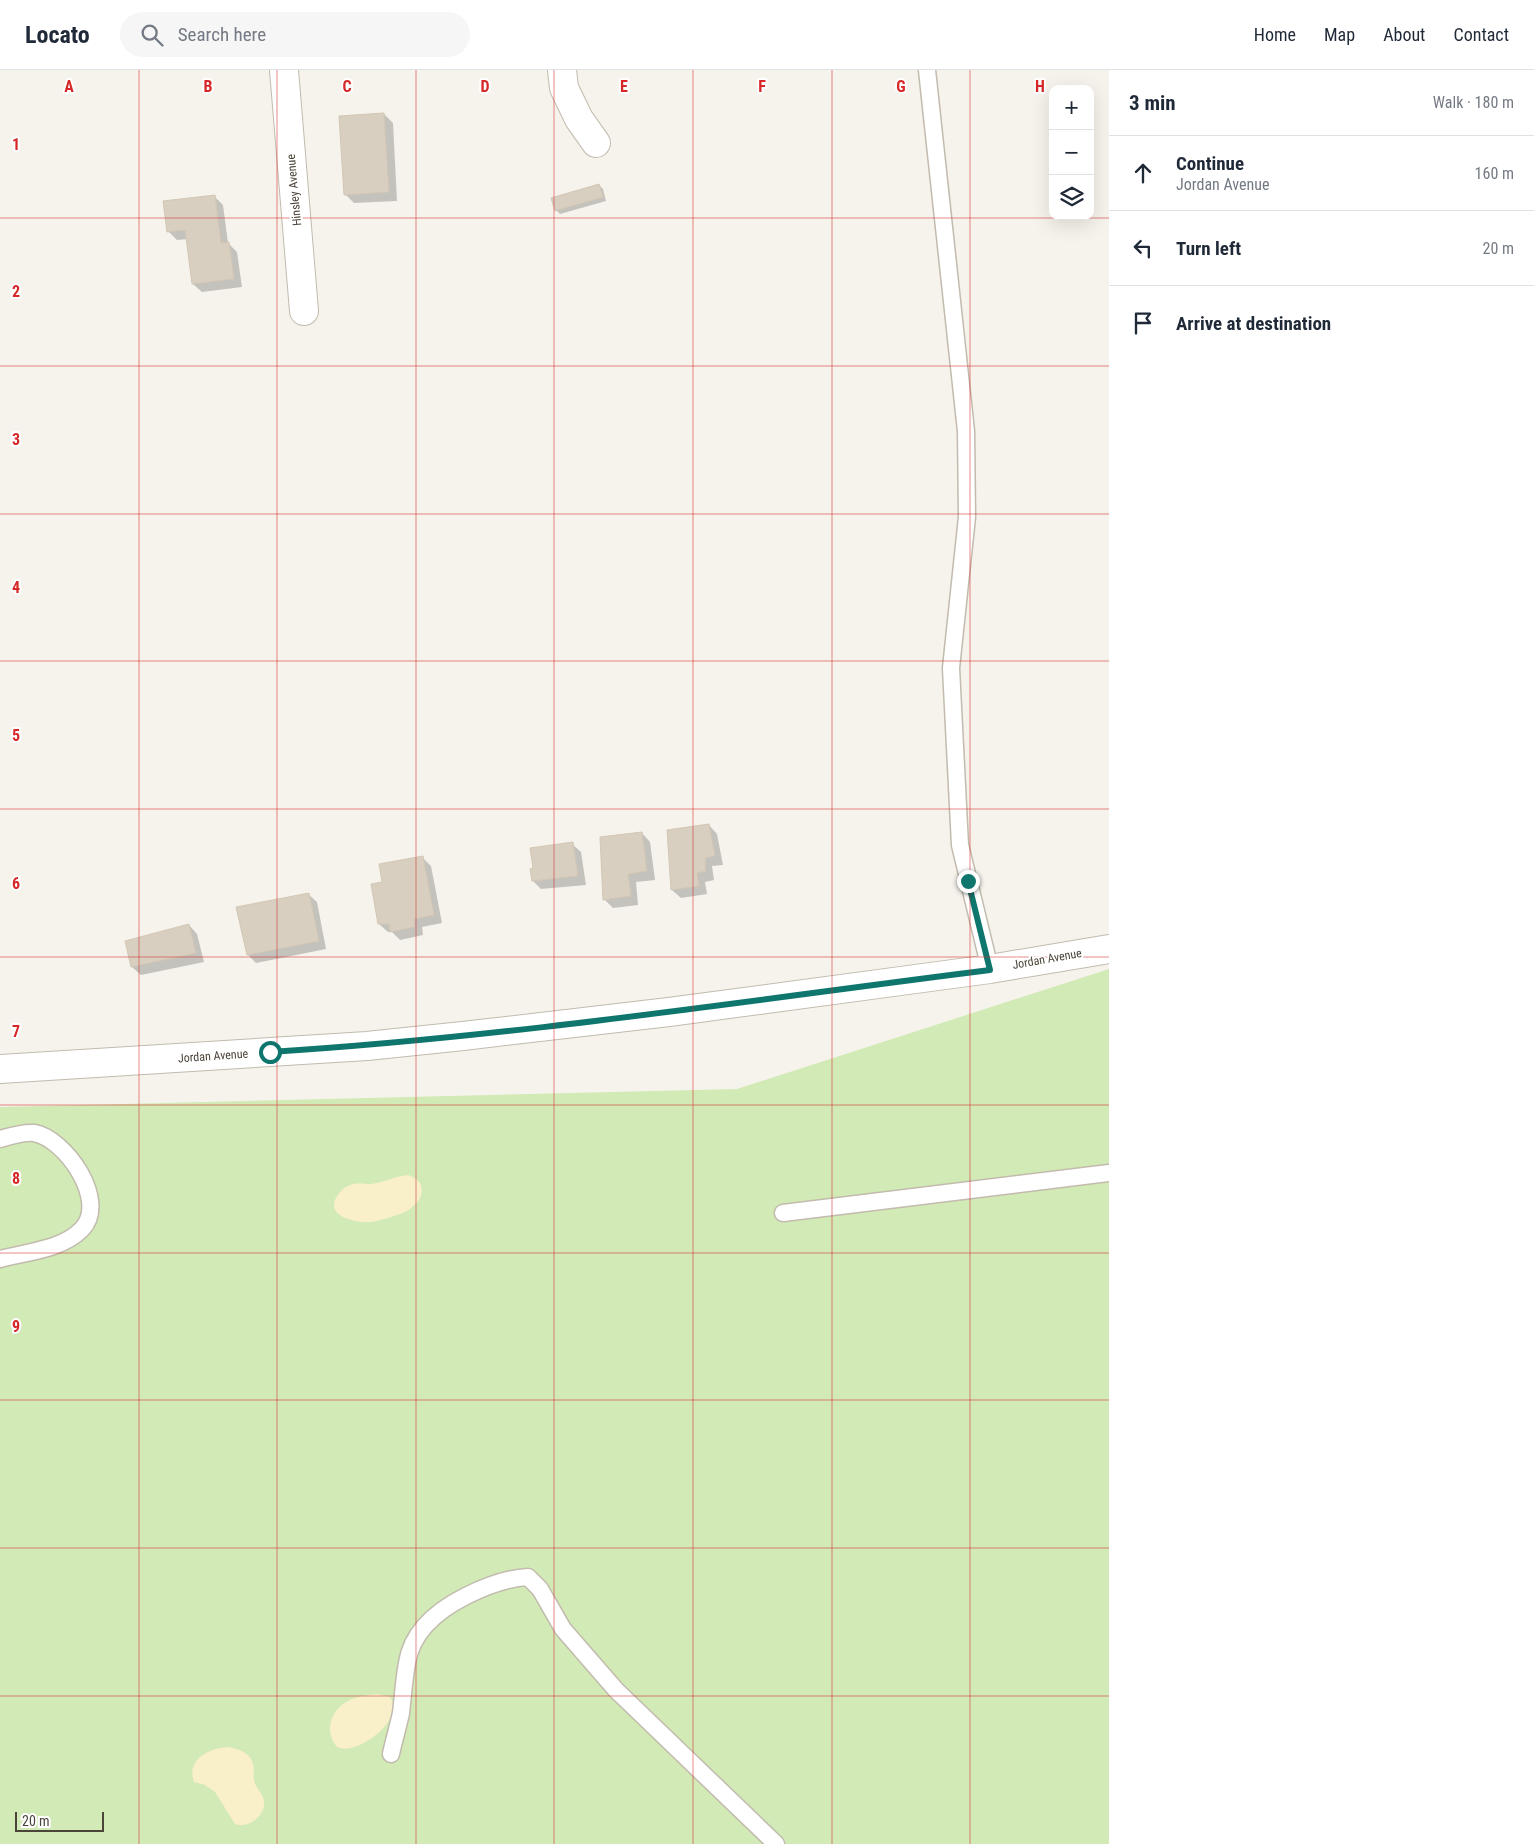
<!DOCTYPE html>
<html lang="en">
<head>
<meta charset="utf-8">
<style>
	:root { --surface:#fff; --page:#f6f6f7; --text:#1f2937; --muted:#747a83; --line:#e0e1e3 }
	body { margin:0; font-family:"Roboto Condensed",sans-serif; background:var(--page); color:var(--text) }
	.controls { position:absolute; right:15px; top:15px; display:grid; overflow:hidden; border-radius:10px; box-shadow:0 5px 20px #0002 }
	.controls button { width:45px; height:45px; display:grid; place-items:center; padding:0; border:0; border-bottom:1px solid var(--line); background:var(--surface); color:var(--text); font:25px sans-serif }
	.scale { position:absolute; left:15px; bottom:12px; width:89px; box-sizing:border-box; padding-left:5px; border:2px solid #4b4439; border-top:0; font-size:14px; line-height:18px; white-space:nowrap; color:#4b4439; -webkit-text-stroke:4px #fff; paint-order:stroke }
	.stop { position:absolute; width:15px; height:15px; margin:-11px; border:4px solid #0f766e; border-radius:50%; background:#fff }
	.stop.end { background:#0f766e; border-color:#fff; box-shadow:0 1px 5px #0008 }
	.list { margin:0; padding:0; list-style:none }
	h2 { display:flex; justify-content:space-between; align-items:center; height:65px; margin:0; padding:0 20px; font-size:21px }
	h2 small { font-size:16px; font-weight:400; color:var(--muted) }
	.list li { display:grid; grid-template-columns:32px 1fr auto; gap:15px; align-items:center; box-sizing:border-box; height:75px; padding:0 20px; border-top:1px solid var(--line) }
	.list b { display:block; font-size:19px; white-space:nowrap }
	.list p { margin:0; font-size:16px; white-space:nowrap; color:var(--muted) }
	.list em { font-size:16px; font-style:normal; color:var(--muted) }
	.icon { flex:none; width:28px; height:28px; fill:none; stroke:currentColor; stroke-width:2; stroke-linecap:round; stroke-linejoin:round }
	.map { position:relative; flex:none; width:1109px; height:1774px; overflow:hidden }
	header { display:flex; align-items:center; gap:30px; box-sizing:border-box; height:70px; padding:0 25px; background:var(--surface); border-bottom:1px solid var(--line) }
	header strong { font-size:24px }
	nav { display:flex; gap:28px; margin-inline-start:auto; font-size:18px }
	.search { width:350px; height:45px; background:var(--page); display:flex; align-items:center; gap:12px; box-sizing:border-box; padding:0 18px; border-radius:28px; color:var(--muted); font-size:19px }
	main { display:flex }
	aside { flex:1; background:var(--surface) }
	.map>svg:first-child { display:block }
	.green { fill:#d2eab5 }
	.sand { fill:#f9efc9 }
	.shadow { fill:#0003 }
	.building { fill:#d8cfc1; stroke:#d3c7b4 }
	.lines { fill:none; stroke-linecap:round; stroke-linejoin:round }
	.service-casing { stroke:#c2bbae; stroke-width:19 }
	.minor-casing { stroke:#c2bbae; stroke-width:30 }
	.service { stroke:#fff; stroke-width:16 }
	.minor { stroke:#fff; stroke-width:28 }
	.route { stroke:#0f766e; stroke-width:6 }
	.grid { fill:none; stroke:#d62828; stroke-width:1; stroke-opacity:0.55 }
	.labels { text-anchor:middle; stroke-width:4; stroke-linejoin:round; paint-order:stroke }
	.street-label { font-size:12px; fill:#4b4439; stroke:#fff }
	.grid-label { font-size:16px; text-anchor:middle; font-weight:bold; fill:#d62828; stroke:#fff; stroke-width:4; stroke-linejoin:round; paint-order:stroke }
</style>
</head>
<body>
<header>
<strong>Locato</strong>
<div class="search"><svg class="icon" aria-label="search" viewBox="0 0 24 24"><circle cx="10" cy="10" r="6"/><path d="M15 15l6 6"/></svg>Search here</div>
<nav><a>Home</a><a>Map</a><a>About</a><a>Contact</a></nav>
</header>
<main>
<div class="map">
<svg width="1109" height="1774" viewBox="0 0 1109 1774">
	<rect width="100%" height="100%" fill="#f6f3ec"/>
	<!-- green -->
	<path class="green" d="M1109,899V1774H0V1037L737,1019Z"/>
	<!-- sand -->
	<path class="sand" d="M408,1105C430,1112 423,1132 407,1141C402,1144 376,1152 371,1152C357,1153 324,1147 337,1126C340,1122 343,1118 348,1116C356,1112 362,1114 371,1114C383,1113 395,1106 408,1105Z
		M377,1624L390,1627C406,1649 359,1684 340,1678C335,1677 333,1671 331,1666C329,1659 330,1651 334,1644C344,1628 360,1626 377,1624Z
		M229,1677C241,1680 252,1683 254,1698C254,1702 253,1706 254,1710C255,1718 263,1723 264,1731C266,1746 248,1759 235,1754L215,1722L205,1715L194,1712C186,1689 209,1678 229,1677Z"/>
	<!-- shadow -->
	<path class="shadow" d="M384,44L393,53L397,131L354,133L345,124Z
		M599,115L603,119L606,131L560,144L556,140Z
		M214,126L223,135L228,173L237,182L242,217L202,222L193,214L188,169L177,170L168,161Z
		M709,755L717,764L723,795L712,796L714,810L705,812L707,824L681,828L672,820Z
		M642,763L650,772L655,810L636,812L638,835L613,838L604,829Z
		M572,774L581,782L586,815L541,819L533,811Z
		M422,787L431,796L442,853L422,857L423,865L400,870L392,862H388L379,854L384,813Z
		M308,824L317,832L326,879L256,893L248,885Z
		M189,855L197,864L204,892L141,905L132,897L127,872Z"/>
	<!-- building -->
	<path class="building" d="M384,43L389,122L344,125L339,46Z
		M599,114L603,127L555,141L551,128Z
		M215,125L221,173L229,172L234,209L192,214L185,160L167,162L163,131Z
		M709,754L715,786L705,788L706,801L697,803L699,816L671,820L667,760Z
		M642,762L647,801L628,804L631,826L603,830L600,767Z
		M573,772L578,806L532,811L530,799L533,798L530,778Z
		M423,786L434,845L414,849L415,857L390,862L389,854H378L371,814L382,812L379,794Z
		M309,823L319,871L247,885L236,837Z
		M189,854L196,883L131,897L125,871Z"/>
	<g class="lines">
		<!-- service casing -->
		<g class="service-casing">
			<path id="service" d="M927,0L966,361L967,447L951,598L960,775L990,899
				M0,1069C10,1066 23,1062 34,1063C65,1068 109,1131 82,1159C62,1180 26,1182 0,1189
				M783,1143L1109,1103
				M391,1684C394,1670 398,1657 401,1643C403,1626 404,1609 407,1593C412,1561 438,1540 466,1526C484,1517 508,1508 528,1507L540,1519L563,1559L616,1620L776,1774"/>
		</g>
		<!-- minor casing -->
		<g class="minor-casing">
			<path id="minor" d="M284,0L304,241
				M562,0L564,18L579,49L596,73
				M0,999L367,976L463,966L669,942L990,899L1109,879"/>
		</g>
		<!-- service -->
		<use href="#service" class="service"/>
		<!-- minor -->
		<use href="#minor" class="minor"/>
	</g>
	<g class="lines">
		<!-- route -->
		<path class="route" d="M270,982C512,967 750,930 990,900L968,811"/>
	</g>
	<!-- grid -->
	<path class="grid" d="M139,0V1774M277,0V1774M416,0V1774M554,0V1774M693,0V1774M832,0V1774M970,0V1774M0,148H1109M0,296H1109M0,444H1109M0,591H1109M0,739H1109M0,887H1109M0,1035H1109M0,1183H1109M0,1330H1109M0,1478H1109M0,1626H1109"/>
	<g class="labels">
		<!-- street labels -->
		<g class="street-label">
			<text transform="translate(294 120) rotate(-95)" y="4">Hinsley Avenue</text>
			<text transform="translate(1047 889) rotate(-10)" y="4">Jordan Avenue</text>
			<text transform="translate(213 986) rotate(-4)" y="4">Jordan Avenue</text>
		</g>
	</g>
	<g class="grid-label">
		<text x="69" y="22">A</text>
		<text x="208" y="22">B</text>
		<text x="347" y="22">C</text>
		<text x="485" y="22">D</text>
		<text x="624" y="22">E</text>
		<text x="762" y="22">F</text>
		<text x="901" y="22">G</text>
		<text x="1040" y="22">H</text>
		<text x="16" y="80">1</text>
		<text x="16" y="227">2</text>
		<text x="16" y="375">3</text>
		<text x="16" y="523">4</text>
		<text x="16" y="671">5</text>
		<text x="16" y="819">6</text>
		<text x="16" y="967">7</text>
		<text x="16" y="1114">8</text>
		<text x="16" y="1262">9</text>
	</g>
</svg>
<div class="controls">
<button>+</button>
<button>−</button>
<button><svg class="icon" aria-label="layers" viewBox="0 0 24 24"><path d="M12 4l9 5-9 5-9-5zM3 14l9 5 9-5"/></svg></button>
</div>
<div class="scale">20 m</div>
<div class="stop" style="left:270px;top:982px"></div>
<div class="stop end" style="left:968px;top:811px"></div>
</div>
<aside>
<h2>3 min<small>Walk · 180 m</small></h2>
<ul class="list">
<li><svg class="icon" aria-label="ahead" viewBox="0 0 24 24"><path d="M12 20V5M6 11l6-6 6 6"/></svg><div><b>Continue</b><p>Jordan Avenue</p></div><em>160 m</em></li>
<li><svg class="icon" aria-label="left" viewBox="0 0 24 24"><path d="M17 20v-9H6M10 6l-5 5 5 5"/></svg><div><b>Turn left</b></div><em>20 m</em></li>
<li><svg class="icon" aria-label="arrive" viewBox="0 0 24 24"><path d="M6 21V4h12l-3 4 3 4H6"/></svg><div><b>Arrive at destination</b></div></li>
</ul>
</aside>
</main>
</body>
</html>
